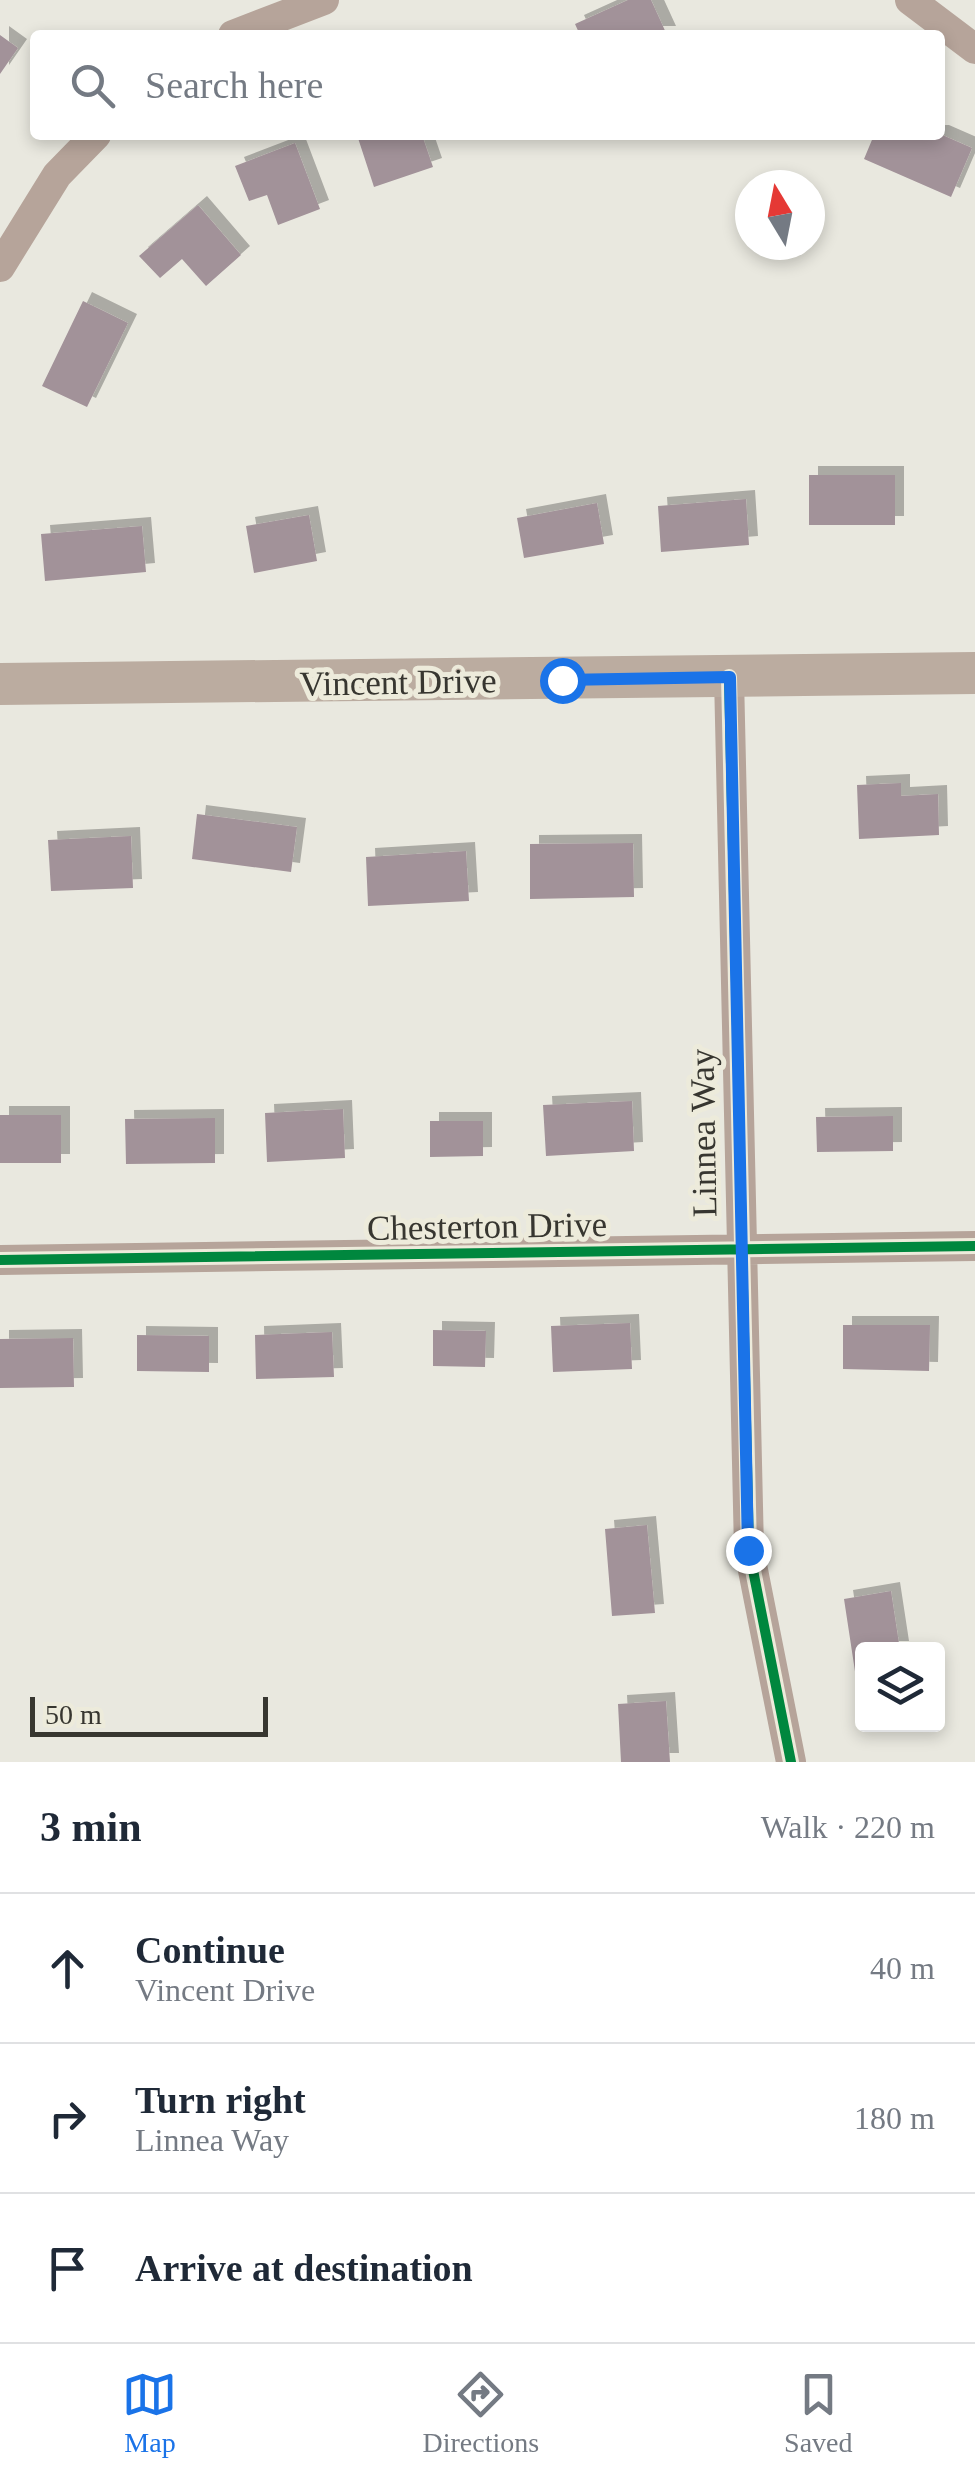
<!DOCTYPE html>
<html lang="en">
<head>
<meta charset="utf-8">
<style>
	:root { --surface:#fff; --page:#f2f2f3; --text:#1f2937; --muted:#747a83; --line:#e0e1e3; --accent:#1a73e8 }
	body { margin:0; font-family:Georgia,serif; background:var(--page); color:var(--text) }
	.controls { position:absolute; right:30px; bottom:30px; display:grid; overflow:hidden; border-radius:10px; box-shadow:0 5px 15px #0003 }
	.controls button { width:90px; height:90px; display:grid; place-items:center; padding:0; border:0; border-bottom:2px solid var(--line); background:var(--surface); color:var(--text); font:50px sans-serif }
	.compass { position:absolute; left:735px; top:170px; width:90px; height:90px; border-radius:50%; background:var(--surface); box-shadow:0 5px 15px #0003; rotate:350deg }
	.scale { position:absolute; left:30px; bottom:25px; width:238px; box-sizing:border-box; padding-left:10px; border:5px solid #373630; border-top:0; font-size:28px; line-height:35px; white-space:nowrap; color:#373630; -webkit-text-stroke:8px #edebdb; paint-order:stroke }
	.stop { position:absolute; width:30px; height:30px; margin:-22px; border:8px solid #1a73e8; border-radius:50%; background:#fff }
	.stop.end { background:#1a73e8; border-color:#fff; box-shadow:0 2px 10px #0008 }
	.list { margin:0; padding:0; list-style:none }
	h2 { display:flex; justify-content:space-between; align-items:center; height:130px; margin:0; padding:0 40px; font-size:42px }
	h2 small { font-size:32px; font-weight:400; color:var(--muted) }
	.list li { display:grid; grid-template-columns:65px 1fr auto; gap:30px; align-items:center; box-sizing:border-box; height:150px; padding:0 40px; border-top:2px solid var(--line) }
	.list b { display:block; font-size:38px; white-space:nowrap }
	.list p { margin:0; font-size:32px; white-space:nowrap; color:var(--muted) }
	.list em { font-size:32px; font-style:normal; color:var(--muted) }
	.icon { flex:none; width:55px; height:55px; fill:none; stroke:currentColor; stroke-width:2; stroke-linecap:round; stroke-linejoin:round }
	.map { position:relative; flex:none; width:975px; height:1762px; overflow:hidden }
	.search { position:absolute; background:var(--surface); box-shadow:0 5px 15px #0003; left:30px; right:30px; top:30px; height:110px; display:flex; align-items:center; gap:25px; box-sizing:border-box; padding:0 35px; border-radius:10px; color:var(--muted); font-size:38px }
	.sheet { height:580px; background:var(--surface) }
	nav { display:flex; justify-content:space-around; align-items:center; box-sizing:border-box; height:140px; border-top:2px solid var(--line); background:var(--surface); font-size:28px; color:var(--muted) }
	nav a { display:grid; justify-items:center; gap:5px }
	nav .on { color:var(--accent) }
	.map>svg:first-child { display:block }
	.building { fill:#a29299; filter:url(#shadow) }
	.lines { fill:none; stroke-linecap:round; stroke-linejoin:round }
	.street { stroke:#b6a49a; stroke-width:30 }
	.secondary { stroke:#bbaca0; stroke-width:42 }
	.cycleway-casing { stroke:#edebdb; stroke-width:16 }
	.cycleway { stroke:#00873e; stroke-width:10 }
	.route { stroke:#1a73e8; stroke-width:12 }
	.labels { text-anchor:middle; stroke-width:10; stroke-linejoin:round; paint-order:stroke }
	.street-label { font-size:35px; fill:#373630; stroke:#edebdb }
</style>
</head>
<body>
<div class="map">
<svg width="975" height="1762" viewBox="0 0 975 1762">
	<defs>
		<filter id="shadow"><feDropShadow dx="9" dy="-9" stdDeviation="0" flood-color="#0004"/></filter>
	</defs>
	<rect width="100%" height="100%" fill="#e9e8df"/>
	<!-- building -->
	<path class="building" d="M628,0H651L667,35H580L575,24Z
		M0,35L18,48L0,74Z
		M940,134L972,148L951,197L864,159L874,135Z
		M357,135H422L433,167L374,187Z
		M295,143L320,209L278,225L267,195L249,201L235,166Z
		M198,205L241,255L206,286L182,259L160,278L139,256Z
		M83,301L128,323L87,407L42,386Z
		M809,475H895V525H809Z
		M746,499L749,545L661,552L658,506Z
		M597,503L604,544L524,558L517,518Z
		M309,515L317,561L254,573L246,526Z
		M142,526L146,572L45,581L41,534Z
		M901,783V796L938,794L939,835L859,839L857,785Z
		M197,814L297,827L291,872L192,859Z
		M131,836L133,888L51,891L48,840Z
		M633,843L634,897L530,899V844Z
		M466,851L469,901L368,906L366,857Z
		M632,1101L634,1151L546,1156L543,1105Z
		M343,1109L345,1158L267,1162L265,1113Z
		M0,1115H61V1163H0Z
		M893,1116V1151L817,1152L816,1117Z
		M215,1118V1163L126,1164L125,1119Z
		M430,1121H483V1156L430,1157Z
		M630,1323L632,1369L553,1372L551,1326Z
		M843,1325H930L929,1371L843,1369Z
		M433,1330L486,1331L485,1367L433,1366Z
		M332,1332L334,1377L256,1379L255,1335Z
		M137,1335L209,1336V1372L137,1371Z
		M73,1338L74,1387L0,1388V1339Z
		M647,1525L655,1613L612,1616L605,1529Z
		M891,1591L900,1650H862V1677L856,1678L844,1599Z
		M666,1701L670,1762H621L618,1704Z"/>
	<g class="lines">
		<!-- street -->
		<path class="street" d="M910,0L975,49
			M233,35L324,0
			M0,267L57,175L96,135
			M729,677L749,1550L791,1762
			M0,1260L975,1246"/>
		<!-- secondary -->
		<path class="secondary" d="M0,684L975,673"/>
		<!-- cycleway casing -->
		<g class="cycleway-casing">
			<path id="cycleway" d="M729,677L749,1550L791,1762
				M0,1260L975,1246"/>
		</g>
		<!-- cycleway -->
		<use href="#cycleway" class="cycleway"/>
	</g>
	<g class="lines">
		<!-- route -->
		<path class="route" d="M562,680L730,677L748,1550"/>
	</g>
	<g class="labels">
		<!-- street labels -->
		<g class="street-label">
			<text transform="translate(398 682) rotate(-1)" y="12">Vincent Drive</text>
			<text transform="translate(703 1133) rotate(-91)" y="12">Linnea Way</text>
			<text transform="translate(487 1226) rotate(-1)" y="12">Chesterton Drive</text>
		</g>
	</g>
</svg>
<div class="controls">
<button><svg class="icon" aria-label="layers" viewBox="0 0 24 24"><path d="M12 4l9 5-9 5-9-5zM3 14l9 5 9-5"/></svg></button>
</div>
<svg class="compass" viewBox="-18 -18 36 36"><path d="M0-13l5 13h-10z" fill="#e53935"/><path d="M0 13l5-13h-10z" fill="#747a83"/></svg>
<div class="scale">50 m</div>
<div class="stop" style="left:562px;top:680px"></div>
<div class="stop end" style="left:748px;top:1550px"></div>
<div class="search"><svg class="icon" aria-label="search" viewBox="0 0 24 24"><circle cx="10" cy="10" r="6"/><path d="M15 15l6 6"/></svg>Search here</div>
</div>
<section class="sheet">
<h2>3 min<small>Walk · 220 m</small></h2>
<ul class="list">
<li><svg class="icon" aria-label="ahead" viewBox="0 0 24 24"><path d="M12 20V5M6 11l6-6 6 6"/></svg><div><b>Continue</b><p>Vincent Drive</p></div><em>40 m</em></li>
<li><svg class="icon" aria-label="right" viewBox="0 0 24 24"><path d="M7 20v-9h11M14 6l5 5-5 5"/></svg><div><b>Turn right</b><p>Linnea Way</p></div><em>180 m</em></li>
<li><svg class="icon" aria-label="arrive" viewBox="0 0 24 24"><path d="M6 21V4h12l-3 4 3 4H6"/></svg><div><b>Arrive at destination</b></div></li>
</ul>
</section>
<nav>
<a class="on"><svg class="icon" aria-label="map" viewBox="0 0 24 24"><path d="M3 6l6-2 6 2 6-2v14l-6 2-6-2-6 2zM9 4v14M15 6v14"/></svg>Map</a>
<a><svg class="icon" aria-label="directions" viewBox="0 0 24 24"><path d="M12 3l9 9-9 9-9-9zM9 14v-3h6M13 9l2 2-2 2"/></svg>Directions</a>
<a><svg class="icon" aria-label="saved" viewBox="0 0 24 24"><path d="M7 4h10v16l-5-4-5 4z"/></svg>Saved</a>
</nav>
</body>
</html>
